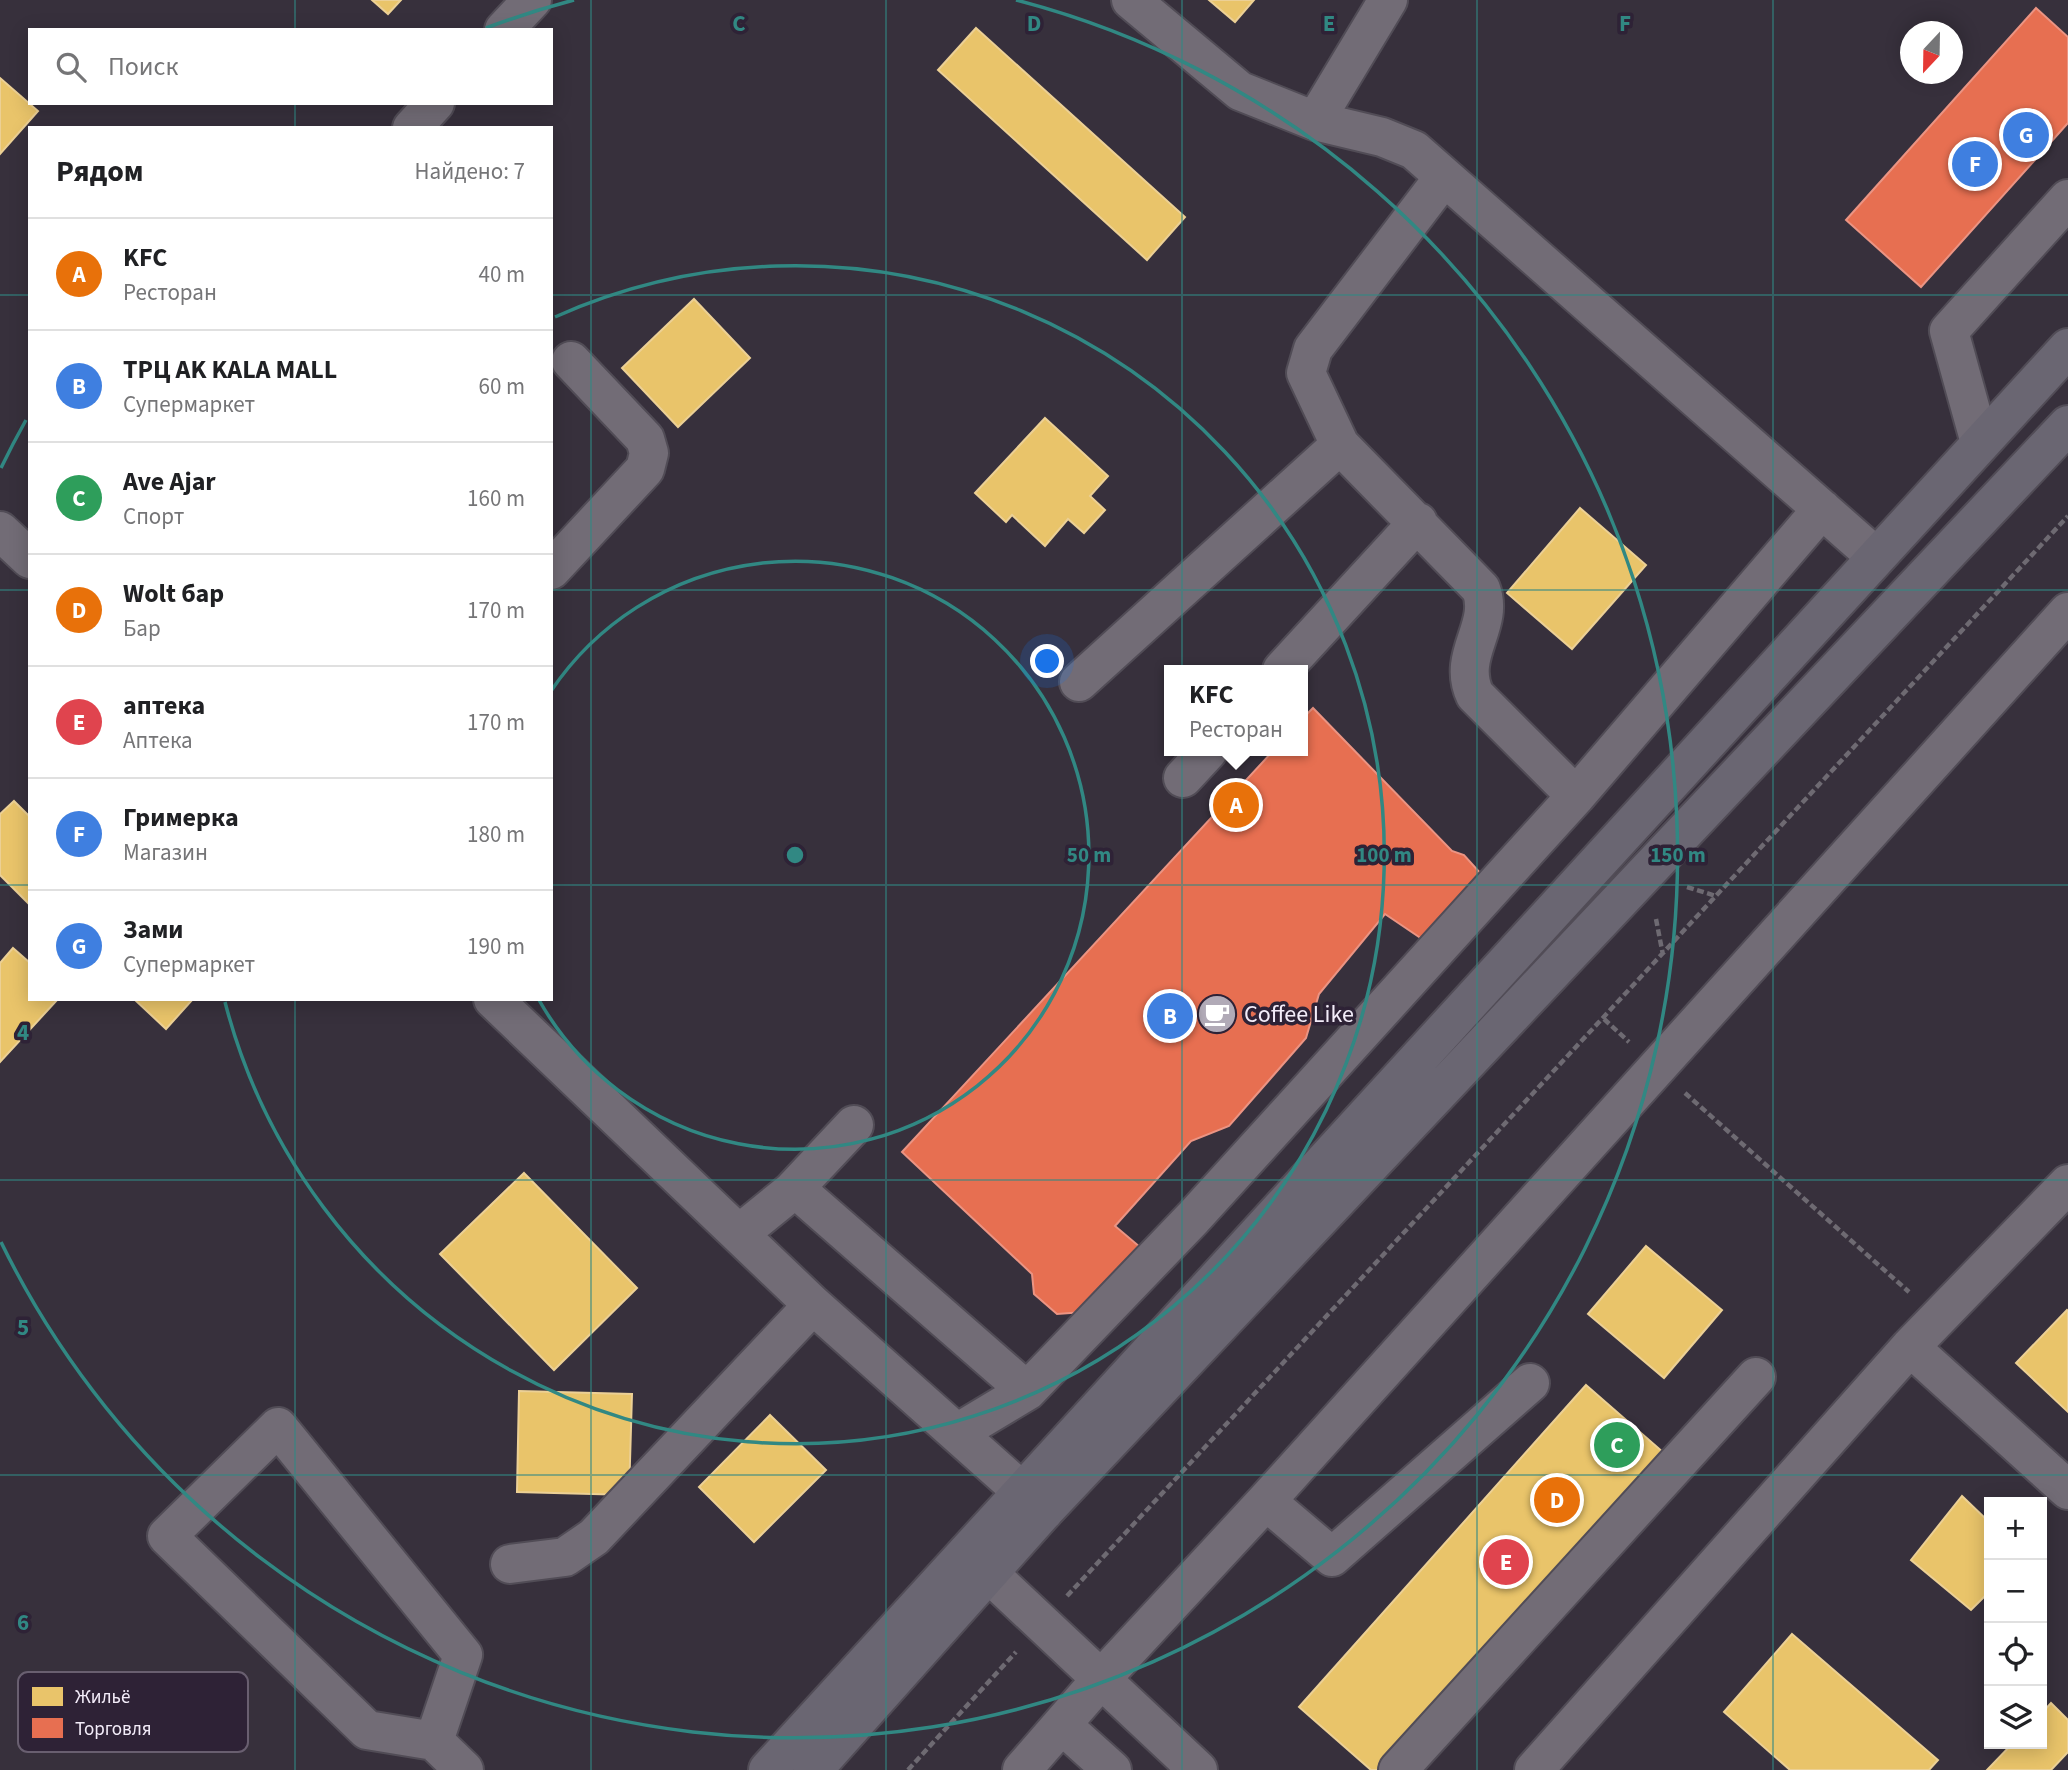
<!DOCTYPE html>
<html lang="ru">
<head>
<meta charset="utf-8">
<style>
	:root { --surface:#fff; --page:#f6f6f6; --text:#202124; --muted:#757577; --line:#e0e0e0; --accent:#615f66 }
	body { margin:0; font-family:"Source Sans 3",sans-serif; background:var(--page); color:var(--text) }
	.controls { position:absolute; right:21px; bottom:21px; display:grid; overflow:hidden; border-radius:0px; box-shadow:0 4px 18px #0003 }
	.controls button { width:63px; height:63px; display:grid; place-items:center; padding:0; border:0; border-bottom:2px solid var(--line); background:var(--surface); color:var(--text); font:35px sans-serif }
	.compass { position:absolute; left:1900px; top:21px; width:63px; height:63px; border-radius:50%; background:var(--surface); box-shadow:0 4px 18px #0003; rotate:202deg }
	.you { position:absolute; left:1048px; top:662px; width:24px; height:24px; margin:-18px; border:5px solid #fff; border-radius:50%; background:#1a73e8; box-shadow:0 0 0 10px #1a73e833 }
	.badge { display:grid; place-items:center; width:46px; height:46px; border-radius:50%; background:var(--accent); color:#fff; font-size:23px; font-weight:700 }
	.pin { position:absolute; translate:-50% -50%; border:4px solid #fff; box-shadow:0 2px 7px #0006 }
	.popup { position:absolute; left:1164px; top:665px; width:144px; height:91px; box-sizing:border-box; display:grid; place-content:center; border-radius:0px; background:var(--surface); filter:drop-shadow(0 2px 5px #0005); font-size:23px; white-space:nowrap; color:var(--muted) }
	.popup b { font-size:26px; color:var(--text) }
	.popup::after { content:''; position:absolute; left:50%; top:100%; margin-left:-14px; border:14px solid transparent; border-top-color:var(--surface) }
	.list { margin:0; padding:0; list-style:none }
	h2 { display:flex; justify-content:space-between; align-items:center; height:91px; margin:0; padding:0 28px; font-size:30px }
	h2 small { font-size:23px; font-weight:400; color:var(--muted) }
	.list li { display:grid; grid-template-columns:46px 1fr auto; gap:21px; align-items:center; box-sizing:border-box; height:112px; padding:0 28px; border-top:2px solid var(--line) }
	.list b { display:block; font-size:26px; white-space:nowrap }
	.list p { margin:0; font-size:23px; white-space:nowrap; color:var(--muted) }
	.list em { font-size:23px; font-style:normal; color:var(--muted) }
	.icon { flex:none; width:38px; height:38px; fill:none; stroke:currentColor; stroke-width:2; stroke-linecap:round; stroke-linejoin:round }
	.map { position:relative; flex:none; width:2068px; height:1770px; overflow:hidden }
	.search { position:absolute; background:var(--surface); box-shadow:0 4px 18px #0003; left:28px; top:28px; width:525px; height:77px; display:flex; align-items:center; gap:18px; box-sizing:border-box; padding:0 24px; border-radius:0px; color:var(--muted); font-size:26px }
	.panel { position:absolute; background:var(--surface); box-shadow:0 4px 18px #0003; left:28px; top:126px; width:525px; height:875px; border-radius:0px }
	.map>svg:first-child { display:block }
	.homes { fill:#e9c46a; stroke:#ecd095; stroke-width:2 }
	.shops { fill:#e76f51; stroke:#eb9483; stroke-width:2 }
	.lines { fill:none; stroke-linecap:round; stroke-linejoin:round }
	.minor-casing { stroke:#514c56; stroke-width:42 }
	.major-casing { stroke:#514c56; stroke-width:42 }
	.path { stroke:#6e6a72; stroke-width:4.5; stroke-dasharray:7 3.5; stroke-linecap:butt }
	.minor { stroke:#726c76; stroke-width:38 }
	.major { stroke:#6a6672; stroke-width:38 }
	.grid { fill:none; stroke:#318883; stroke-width:2; stroke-opacity:0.55 }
	.ring { fill:none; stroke:#318883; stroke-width:3.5 }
	.labels { text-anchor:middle; stroke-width:7; stroke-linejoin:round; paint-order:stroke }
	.poi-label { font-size:24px; fill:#f3ecf9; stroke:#2e2236; text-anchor:start }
	.key { fill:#2e2236; stroke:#695f70; stroke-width:2 }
	.key-label { font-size:19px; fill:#f3ecf9 }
	.grid-label { font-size:23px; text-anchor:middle; font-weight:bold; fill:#318883; stroke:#2e2236; stroke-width:7; stroke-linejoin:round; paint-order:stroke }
	.centre { fill:#318883; stroke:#2e2236; stroke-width:3.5 }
	.ring-label { font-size:21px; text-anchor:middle; font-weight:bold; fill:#318883; stroke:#2e2236; stroke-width:7; stroke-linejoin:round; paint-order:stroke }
</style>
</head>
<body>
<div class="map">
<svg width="2068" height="1770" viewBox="0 0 2068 1770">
	<rect width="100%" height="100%" fill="#37303c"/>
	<!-- homes -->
	<path class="homes" d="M372,0H401L388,14Z
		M1209,0H1254L1235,22Z
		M976,28L1185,217L1147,260L938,70Z
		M0,78L38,111L0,154Z
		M694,299L750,358L678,427L622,368Z
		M1045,418L1108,476L1090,496L1105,510L1084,533L1068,519L1045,546L1012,515L1006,522L975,493Z
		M1580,508L1646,565L1572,649L1507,593Z
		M14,801L30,817V905L0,875V814Z
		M13,948L30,963V999H58L0,1062V963Z
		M134,999H193L166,1029Z
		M524,1173L637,1288L554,1370L440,1254Z
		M1646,1246L1722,1310L1664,1378L1588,1314Z
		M2067,1310L2068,1311V1412L2016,1363Z
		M1586,1385L1664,1453L1382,1770H1371L1299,1707Z
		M519,1391L632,1394L629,1495L517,1492Z
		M770,1415L826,1470L754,1542L699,1487Z
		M1962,1496L1989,1522V1592L1971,1610L1911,1560Z
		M1792,1634L1938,1760L1929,1770H1790L1724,1712Z
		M2051,1703L2068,1720V1752L2051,1770H1987L2012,1744H2042V1713Z"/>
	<!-- shops -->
	<path class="shops" d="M2036,8L2068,37V123L1921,287L1846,220Z
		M1313,708L1452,851L1464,855L1482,875L1422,939L1385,914L1319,994L1306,1038L1229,1126L1191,1141L1115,1226L1140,1247L1084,1312L1057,1314L1034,1294L1032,1274L902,1152L1273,751H1302V719Z"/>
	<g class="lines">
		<!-- minor casing -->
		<g class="minor-casing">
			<path id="minor" d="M1131,0L1240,91L1315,121L1382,137L1414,150L1875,556
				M504,30L532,0
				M1315,121L1388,0
				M412,128L435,103
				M1444,177L1313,349L1306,373L1340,445L1481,589C1495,626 1456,655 1475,695L1576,796
				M1980,443L1949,331L2068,199
				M0,531L30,559
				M551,570L645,469L649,453L645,439L571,361
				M1282,670L1418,522
				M1079,682L1340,445
				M1183,778L1208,751
				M493,999L813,1305L1044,1511
				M792,1191L854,1125
				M739,1234L792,1191L805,1197L1027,1391
				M1910,1347L2068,1490
				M957,1433L1027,1391L1193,1218L1576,796L1822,509
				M1266,1501L1332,1557L1530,1383
				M967,1553L1198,1770
				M510,1564L565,1557L594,1537L813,1305
				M1062,1725L1112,1770
				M434,1741L463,1655L278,1427L167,1536L367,1730L434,1741L464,1770
				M1022,1770L1102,1678L1266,1501L2068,612
				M1398,1770L1756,1377
				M1534,1770L1910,1347L2068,1184"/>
		</g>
		<!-- major casing -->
		<g class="major-casing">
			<path id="major" d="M768,1770L2068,348
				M813,1770L1044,1511L2068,425"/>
		</g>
		<!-- path -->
		<path class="path" d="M1687,887L1716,896
			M1656,919L1663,955
			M1604,1019L1629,1042
			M1685,1093L1909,1292
			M1067,1596L2068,516
			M908,1770L1016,1652"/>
		<!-- minor -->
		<use href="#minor" class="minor"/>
		<!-- major -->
		<use href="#major" class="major"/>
	</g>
	<!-- grid -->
	<path class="grid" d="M295,0V30M591,0V1770M886,0V1770M1182,0V1770M1477,0V1770M1773,0V1770M295,103V128M0,295H30M551,295H2068M0,590H30M551,590H2068M0,885H30M551,885H2068M295,999V1770M0,1180H2068M0,1475H2068"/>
	<!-- distance rings -->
	<g class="ring">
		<path d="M551 691A294 294 0 1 1 539 1000"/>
		<path d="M555 317A589 589 0 1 1 225 1002"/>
		<path d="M1 468A883 883 0 0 1 26 420M486 28A883 883 0 0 1 574 0M1016 0A883 883 0 1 1 1 1242"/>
	</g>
	<!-- icons -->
	<defs>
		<g id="cafe-disc" transform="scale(2.0125)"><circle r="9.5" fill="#b1aab7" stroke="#2e2236"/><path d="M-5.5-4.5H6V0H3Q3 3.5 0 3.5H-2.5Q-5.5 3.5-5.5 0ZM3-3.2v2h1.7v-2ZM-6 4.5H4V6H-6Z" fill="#fff"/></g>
	</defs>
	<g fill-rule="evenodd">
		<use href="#cafe-disc" x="1217" y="1014"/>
	</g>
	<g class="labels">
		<!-- poi labels -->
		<g class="poi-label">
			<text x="1244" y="1022">Coffee Like</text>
		</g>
	</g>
	<!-- legend -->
	<rect x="18" y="1672" width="230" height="80" rx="10" class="key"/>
	<rect x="32" y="1687" width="31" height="19" fill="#e9c46a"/>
	<rect x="32" y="1718" width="31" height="20" fill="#e76f51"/>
	<g class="key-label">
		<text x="75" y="1703">Жильё</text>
		<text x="75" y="1735">Торговля</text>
	</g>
	<g class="grid-label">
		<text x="739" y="31">C</text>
		<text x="1034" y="31">D</text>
		<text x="1329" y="31">E</text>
		<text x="1625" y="31">F</text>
		<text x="23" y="1040">4</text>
		<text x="23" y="1335">5</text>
		<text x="23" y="1630">6</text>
	</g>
	<circle cx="795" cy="855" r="10" class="centre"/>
	<g class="ring-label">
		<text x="1089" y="862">50 m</text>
		<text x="1384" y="862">100 m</text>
		<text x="1678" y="862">150 m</text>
	</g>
</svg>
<div class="controls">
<button>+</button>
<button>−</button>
<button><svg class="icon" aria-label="locate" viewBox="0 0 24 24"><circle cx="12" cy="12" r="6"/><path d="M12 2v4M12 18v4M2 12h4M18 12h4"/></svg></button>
<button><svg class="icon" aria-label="layers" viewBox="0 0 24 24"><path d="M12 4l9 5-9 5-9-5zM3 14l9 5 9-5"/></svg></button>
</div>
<svg class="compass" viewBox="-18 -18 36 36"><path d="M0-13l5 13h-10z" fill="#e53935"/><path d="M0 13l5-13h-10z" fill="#757577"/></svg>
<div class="you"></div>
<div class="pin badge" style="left:1236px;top:805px;background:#e8710a">A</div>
<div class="popup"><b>KFC</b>Ресторан</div>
<div class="pin badge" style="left:1170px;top:1016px;background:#3f7fe0">B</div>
<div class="pin badge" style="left:1617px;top:1445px;background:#2e9e5b">C</div>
<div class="pin badge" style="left:1557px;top:1500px;background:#e8710a">D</div>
<div class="pin badge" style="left:1506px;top:1562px;background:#e0444e">E</div>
<div class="pin badge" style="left:1975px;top:164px;background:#3f7fe0">F</div>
<div class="pin badge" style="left:2026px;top:135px;background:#3f7fe0">G</div>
<div class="search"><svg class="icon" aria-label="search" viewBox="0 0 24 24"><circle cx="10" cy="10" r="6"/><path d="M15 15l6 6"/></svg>Поиск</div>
<section class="panel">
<h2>Рядом<small>Найдено: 7</small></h2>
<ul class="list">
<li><span class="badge" style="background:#e8710a">A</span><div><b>KFC</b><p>Ресторан</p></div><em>40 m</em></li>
<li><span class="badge" style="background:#3f7fe0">B</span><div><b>ТРЦ AK KALA MALL</b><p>Супермаркет</p></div><em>60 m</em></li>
<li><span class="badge" style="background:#2e9e5b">C</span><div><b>Ave Ajar</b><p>Спорт</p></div><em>160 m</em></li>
<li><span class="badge" style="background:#e8710a">D</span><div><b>Wolt бар</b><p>Бар</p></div><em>170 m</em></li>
<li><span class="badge" style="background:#e0444e">E</span><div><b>аптека</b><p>Аптека</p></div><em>170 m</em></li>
<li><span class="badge" style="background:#3f7fe0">F</span><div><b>Гримерка</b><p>Магазин</p></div><em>180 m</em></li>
<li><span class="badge" style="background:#3f7fe0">G</span><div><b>Зами</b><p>Супермаркет</p></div><em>190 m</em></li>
</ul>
</section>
</div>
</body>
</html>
